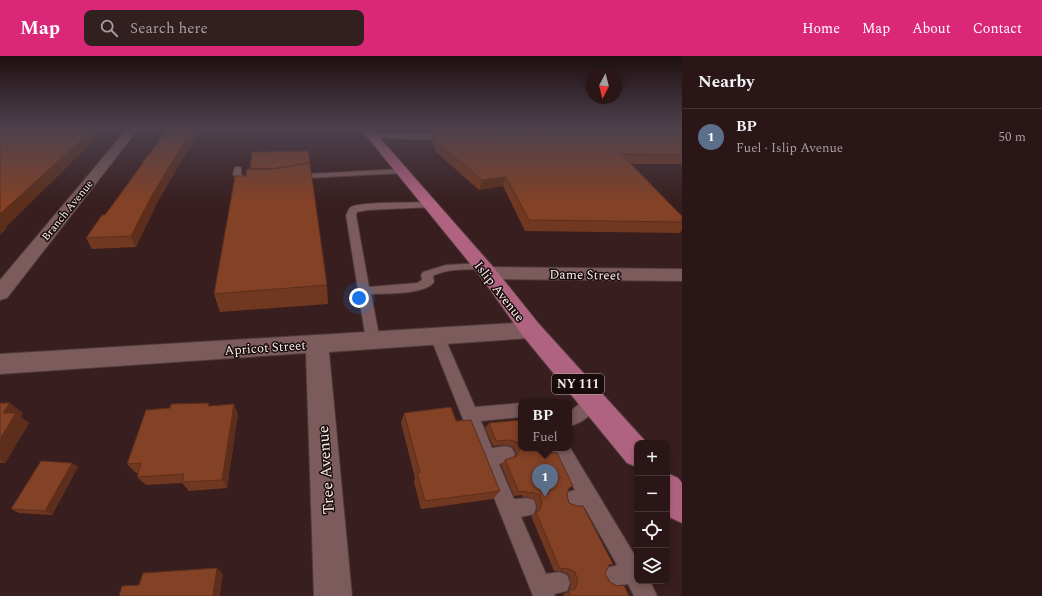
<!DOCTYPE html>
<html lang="en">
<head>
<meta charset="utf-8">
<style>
	:root { --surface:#2a1617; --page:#321f20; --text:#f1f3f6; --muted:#a59fa1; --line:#463536; --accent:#db2777 }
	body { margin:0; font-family:Spectral,serif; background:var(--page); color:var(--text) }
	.controls { position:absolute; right:12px; bottom:12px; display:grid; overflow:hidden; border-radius:8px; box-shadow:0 2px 6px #0003 }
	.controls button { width:36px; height:36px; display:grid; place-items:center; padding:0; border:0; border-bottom:1px solid var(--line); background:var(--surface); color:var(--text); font:20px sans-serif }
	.compass { position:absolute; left:586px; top:12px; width:36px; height:36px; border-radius:50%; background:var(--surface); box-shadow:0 2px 6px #0003; rotate:187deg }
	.you { position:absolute; left:359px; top:242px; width:14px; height:14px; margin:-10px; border:3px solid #fff; border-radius:50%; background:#1a73e8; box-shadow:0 0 0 6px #1a73e833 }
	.badge { display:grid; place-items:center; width:26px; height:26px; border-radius:50%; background:var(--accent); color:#fff; font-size:13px; font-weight:700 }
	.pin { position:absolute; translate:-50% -33px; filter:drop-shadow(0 1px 2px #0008) }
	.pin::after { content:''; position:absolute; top:21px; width:14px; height:12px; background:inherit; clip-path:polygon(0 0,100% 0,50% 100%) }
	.popup { position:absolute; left:518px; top:343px; width:54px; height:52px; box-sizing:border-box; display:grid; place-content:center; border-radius:8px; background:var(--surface); filter:drop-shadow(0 1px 3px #0005); font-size:13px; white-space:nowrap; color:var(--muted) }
	.popup b { font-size:15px; color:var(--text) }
	.popup::after { content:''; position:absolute; left:50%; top:100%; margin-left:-8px; border:8px solid transparent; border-top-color:var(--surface) }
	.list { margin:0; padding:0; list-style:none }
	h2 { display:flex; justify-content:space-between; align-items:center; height:52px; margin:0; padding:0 16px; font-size:17px }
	h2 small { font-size:13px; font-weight:400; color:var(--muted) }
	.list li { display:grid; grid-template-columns:26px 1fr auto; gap:12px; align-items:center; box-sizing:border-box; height:56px; padding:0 16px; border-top:1px solid var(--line) }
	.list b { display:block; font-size:15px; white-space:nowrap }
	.list p { margin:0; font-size:13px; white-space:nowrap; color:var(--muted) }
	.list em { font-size:13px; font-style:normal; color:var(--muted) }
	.icon { flex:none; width:22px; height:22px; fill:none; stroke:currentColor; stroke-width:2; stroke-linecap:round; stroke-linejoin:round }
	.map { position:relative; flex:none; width:682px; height:540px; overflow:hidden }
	header { display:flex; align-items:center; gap:24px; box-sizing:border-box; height:56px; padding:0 20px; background:var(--accent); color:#fff }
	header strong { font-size:19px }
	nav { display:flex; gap:22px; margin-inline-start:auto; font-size:14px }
	.search { width:280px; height:36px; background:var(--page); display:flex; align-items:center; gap:10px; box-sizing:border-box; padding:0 14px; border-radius:8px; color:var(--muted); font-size:15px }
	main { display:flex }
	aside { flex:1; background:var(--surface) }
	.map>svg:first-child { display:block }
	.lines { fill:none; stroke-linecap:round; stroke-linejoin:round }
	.service-casing { stroke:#4f3a3b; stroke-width:2 }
	.minor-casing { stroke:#4f3a3b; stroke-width:2 }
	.primary-casing { stroke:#4f3a3b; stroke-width:2 }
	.service { fill:#7b5b5b; fill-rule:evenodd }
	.minor { fill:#7b5b5b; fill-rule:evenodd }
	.primary { fill:#b06380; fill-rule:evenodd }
	.wall { fill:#713821 }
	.shaded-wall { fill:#5c2e1b }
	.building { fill:#834126; stroke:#5c2e1b }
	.labels { text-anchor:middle; stroke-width:3; stroke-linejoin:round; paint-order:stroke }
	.far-street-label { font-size:11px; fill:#fdeeee; stroke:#180c0c }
	.shield { fill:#180c0c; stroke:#b8aaaa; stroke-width:1 }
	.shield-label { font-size:12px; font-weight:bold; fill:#fdeeee }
	.street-label { font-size:13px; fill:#fdeeee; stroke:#180c0c }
	.near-street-label { font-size:16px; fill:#fdeeee; stroke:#180c0c }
</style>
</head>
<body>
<header>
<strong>Map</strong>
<div class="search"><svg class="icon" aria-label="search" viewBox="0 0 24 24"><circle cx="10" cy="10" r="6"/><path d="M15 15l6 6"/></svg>Search here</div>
<nav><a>Home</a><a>Map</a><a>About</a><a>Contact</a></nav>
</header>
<main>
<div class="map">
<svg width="682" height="540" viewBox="0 0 682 540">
	<rect width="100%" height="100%" fill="#381e1f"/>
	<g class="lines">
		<!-- service casing -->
		<g class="service-casing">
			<path id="service" d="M235,111H241V118L245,121L258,123L259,125L255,127L239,125L233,118Z
				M401,113H404V117L307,122L295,125L291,123L292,121L307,118Z
				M430,146L435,149L433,151L368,154L357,156L356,159L369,231L417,227L422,224L421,219L423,216L446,209L482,207L486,208L488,210L486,212L482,213C466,214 447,212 433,220L434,226C425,239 386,237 371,238L380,284L378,288L373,289L368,288L366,284L346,159C348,156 348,153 351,151C362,145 415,147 430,146Z
				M437,275L442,276L444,280L475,351L521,347V361L481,365L492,392L506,390L512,392L515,398L512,404L499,408L514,443L527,442L534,444L536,451L534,458L521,461L546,518L559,516L567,519L570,527L567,535L554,538L555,540H533L430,280L432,276Z
				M593,339L598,341L601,346C595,357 581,368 569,370V356L588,341Z
				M569,390L637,503V525H650L657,540H634L628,528L610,531L603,527L599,520L603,513L617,509L585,452L572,453L565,451L563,444L565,437L575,434L556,400L548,401L542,399L539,393L569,392Z"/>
		</g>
		<!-- minor casing -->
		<g class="minor-casing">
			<path id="minor" d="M128,72H139L7,242L0,244V224Z
				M372,77L463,78L467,79L469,81L467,83L463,84L368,82L366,80L368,78Z
				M488,211L682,213V225L488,223L481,221L478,217L481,213Z
				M531,266L539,268L542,274L539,280L531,282L329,296L352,540H314L306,297L0,318V298Z"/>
		</g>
		<!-- primary casing -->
		<g class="primary-casing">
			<path id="primary" d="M360,72H371L495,213L539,268L647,387H637V411L627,407L523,280L481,221Z
				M667,417L678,422L682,427V467L671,462L667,458Z"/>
		</g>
		<!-- service -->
		<use href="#service" class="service"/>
		<!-- minor -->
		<use href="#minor" class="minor"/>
		<!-- primary -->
		<use href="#primary" class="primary"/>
	</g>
	<!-- wall -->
	<path class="wall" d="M169,72L156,149L136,191L92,193L86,182L105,159L142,108V107Z
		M428,72H682V108H630L682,166V174L680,177L525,175L503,130L479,134L436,96L432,84L433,76H429Z
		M246,120L327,229L328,248L220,256L214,238Z
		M0,347L23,357L21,361L29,367L5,407H0Z
		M210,350L238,358L227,432L189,435L182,427L146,429L137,421L138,417H136L127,408Z
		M404,357L456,365L500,435L493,443L421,453L414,426L415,422L401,367Z
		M521,364L568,434L567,439L569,447L609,509L605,518L610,526L629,540H564L563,538L568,536L571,528L568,518L560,515H554L531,460L536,456L537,451L535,444L527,441H523L522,439L514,440L501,409L505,404L515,401L516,397L513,391L506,389L493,390L485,372L489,367Z
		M72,407L78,411L52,459L19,457L11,453Z"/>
	<!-- shaded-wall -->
	<path class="shaded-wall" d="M90,72H104L94,82L95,84L6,171L7,172L0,179V158Z
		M193,72H201L156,149L136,191L131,180L152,139Z
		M506,121L503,130L479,134L482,124Z
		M10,347L23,357L21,361L29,367L5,407L0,404V383L3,357Z
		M234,348L238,358L227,432L222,424Z
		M72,407L78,411L52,459L45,455Z
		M217,512L223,518L220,540H213Z"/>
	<!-- building -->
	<path class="building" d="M0,72H90L86,76L91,75L0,158Z
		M169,72H193L152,139L131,180L86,182L102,159H105L143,107H142Z
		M433,75L682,79V99L621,98L682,160V166L529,164L506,121L482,124L438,87Z
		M308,95L310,107L271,113H250L252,96Z
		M310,107L327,229L214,238L235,120H246L247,113H271Z
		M0,347H10L3,357H16L0,383Z
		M209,347L208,350L234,348L222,424L182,426L184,418L137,421L141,407L127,408L146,354L170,352L171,348Z
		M451,351L456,365L471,364L500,435L425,445L417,417H420L404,357Z
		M521,364V392H544L546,396L557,397L573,430L569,432L567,439L569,447L577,450H583L613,508L609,509L605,518L610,526L617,530L624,529L629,540H571L569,535L575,533L578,525L575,516L566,512L560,513L536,456L540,454L542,447L540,439L532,436L527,437V435L519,436L505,404L517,400L520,392L517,386L509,384L496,385L489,367Z
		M41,405L72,407L45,455L11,453Z
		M217,512L213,540H119L122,530L139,529L143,517Z"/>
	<!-- sky -->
	<linearGradient id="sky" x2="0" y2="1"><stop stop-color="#1f1011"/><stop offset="0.49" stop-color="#4d414d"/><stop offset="1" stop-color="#4d414d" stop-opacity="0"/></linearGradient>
	<rect width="682" height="147" fill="url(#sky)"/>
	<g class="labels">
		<!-- far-street labels -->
		<g class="far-street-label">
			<text transform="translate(67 154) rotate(-51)" y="4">Branch Avenue</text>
		</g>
		<!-- shield labels -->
		<rect class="shield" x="552" y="318" width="52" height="20" rx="3"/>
		<g class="shield-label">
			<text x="578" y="332">NY 111</text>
		</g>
		<!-- street labels -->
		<g class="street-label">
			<text transform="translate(585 218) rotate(1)" y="5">Dame Street</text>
			<text transform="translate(500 235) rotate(52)" y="5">Islip Avenue</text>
			<text transform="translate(265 291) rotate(-4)" y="5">Apricot Street</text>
		</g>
		<!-- near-street labels -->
		<g class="near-street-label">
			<text transform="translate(325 414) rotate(-94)" y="6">Tree Avenue</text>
		</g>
	</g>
</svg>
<div class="controls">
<button>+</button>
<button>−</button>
<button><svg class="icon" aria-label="locate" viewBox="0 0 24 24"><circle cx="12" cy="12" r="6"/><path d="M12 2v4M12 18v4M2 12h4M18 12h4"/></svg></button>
<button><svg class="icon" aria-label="layers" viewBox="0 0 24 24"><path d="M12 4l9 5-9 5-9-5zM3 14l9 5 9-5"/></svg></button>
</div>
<svg class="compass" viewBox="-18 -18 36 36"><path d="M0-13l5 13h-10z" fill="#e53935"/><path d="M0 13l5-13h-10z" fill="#a59fa1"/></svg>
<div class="you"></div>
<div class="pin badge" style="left:545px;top:441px;background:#5c6f8a">1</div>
<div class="popup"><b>BP</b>Fuel</div>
</div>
<aside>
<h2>Nearby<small></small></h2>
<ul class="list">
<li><span class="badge" style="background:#5c6f8a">1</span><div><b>BP</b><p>Fuel · Islip Avenue</p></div><em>50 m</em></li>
</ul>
</aside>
</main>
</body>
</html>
